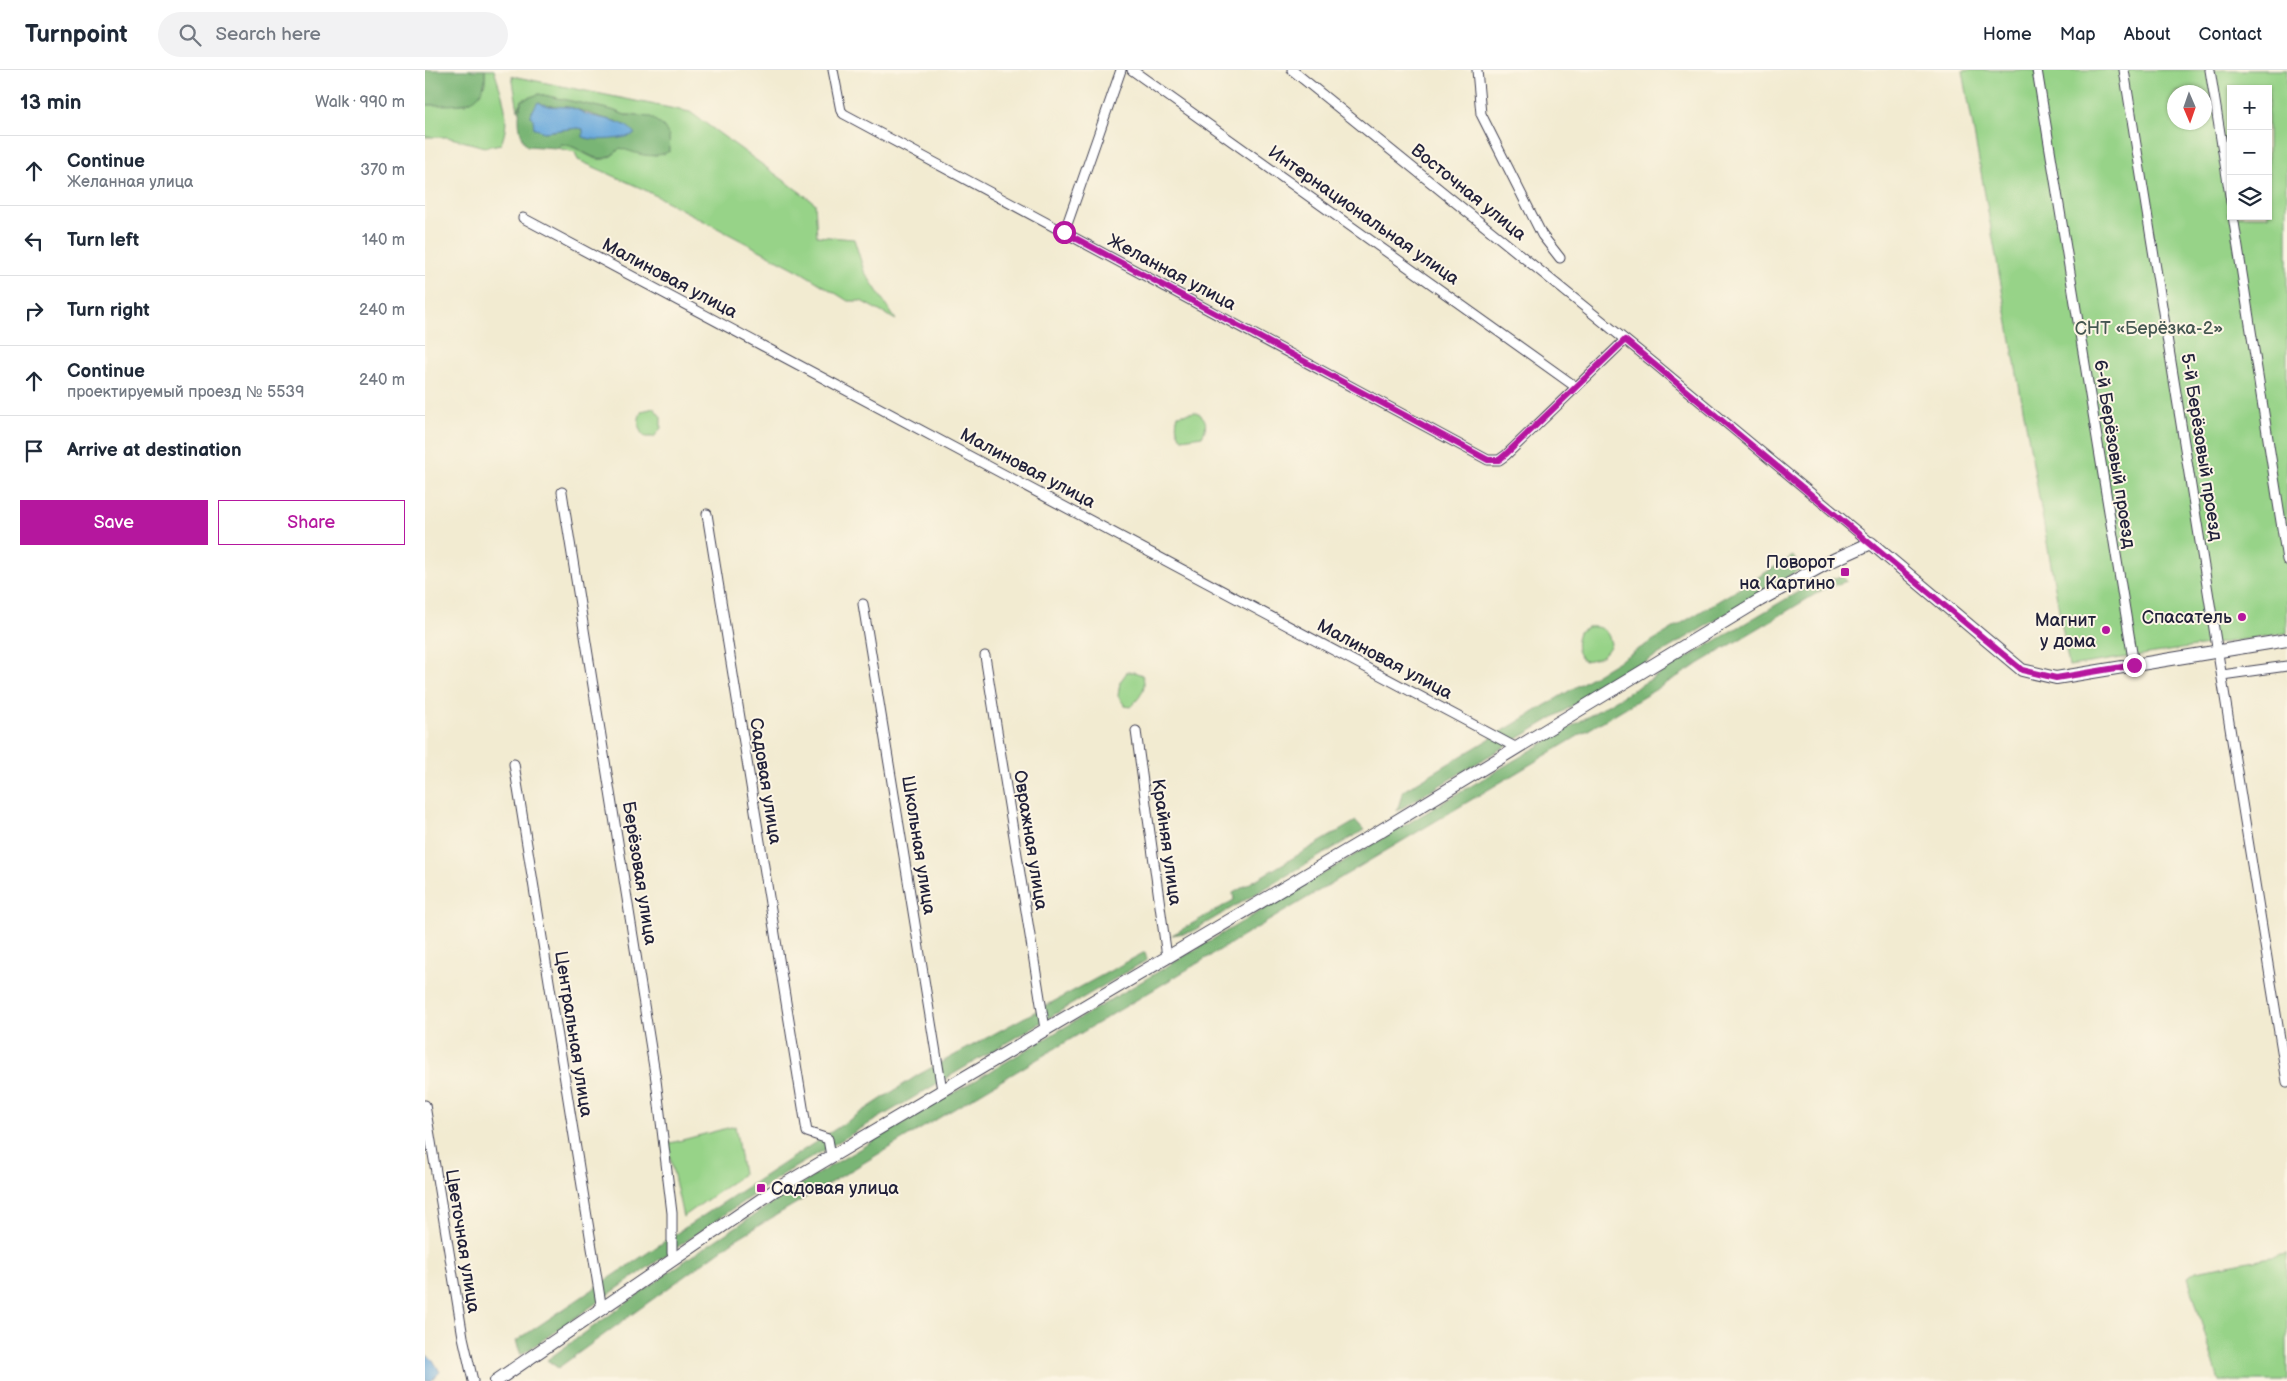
<!DOCTYPE html>
<html lang="en">
<head>
<meta charset="utf-8">
<style>
	:root { --surface:#fff; --page:#f2f2f3; --text:#1f2937; --muted:#747a83; --line:#e0e1e3; --accent:#b5179e }
	body { margin:0; font-family:"Balsamiq Sans",sans-serif; background:var(--page); color:var(--text) }
	.controls { position:absolute; right:15px; top:15px; display:grid; overflow:hidden; border-radius:0px; box-shadow:0 1px 4px #0004 }
	.controls button { width:45px; height:45px; display:grid; place-items:center; padding:0; border:0; border-bottom:1px solid var(--line); background:var(--surface); color:var(--text); font:25px sans-serif }
	.compass { position:absolute; left:1742px; top:15px; width:45px; height:45px; border-radius:50%; background:var(--surface); box-shadow:0 1px 4px #0004; rotate:178deg }
	.stop { position:absolute; width:15px; height:15px; margin:-11px; border:4px solid #b5179e; border-radius:50%; background:#fff }
	.stop.end { background:#b5179e; border-color:#fff; box-shadow:0 1px 5px #0008 }
	.list { margin:0; padding:0; list-style:none }
	h2 { display:flex; justify-content:space-between; align-items:center; height:65px; margin:0; padding:0 20px; font-size:21px }
	h2 small { font-size:16px; font-weight:400; color:var(--muted) }
	.list li { display:grid; grid-template-columns:32px 1fr auto; gap:15px; align-items:center; box-sizing:border-box; height:70px; padding:0 20px; border-top:1px solid var(--line) }
	.list b { display:block; font-size:19px; white-space:nowrap }
	.list p { margin:0; font-size:16px; white-space:nowrap; color:var(--muted) }
	.list em { font-size:16px; font-style:normal; color:var(--muted) }
	.actions { display:flex; gap:10px; padding:15px 20px }
	.actions a { flex:1; padding:11px 0; border:1px solid var(--accent); border-radius:0px; text-align:center; font-size:18px; color:var(--accent) }
	.actions .main { background:var(--accent); color:#fff }
	.icon { flex:none; width:28px; height:28px; fill:none; stroke:currentColor; stroke-width:2; stroke-linecap:round; stroke-linejoin:round }
	.map { position:relative; flex:none; width:1862px; height:1311px; overflow:hidden }
	header { display:flex; align-items:center; gap:30px; box-sizing:border-box; height:70px; padding:0 25px; background:var(--surface); border-bottom:1px solid var(--line) }
	header strong { font-size:24px }
	nav { display:flex; gap:28px; margin-inline-start:auto; font-size:18px }
	.search { width:350px; height:45px; background:var(--page); display:flex; align-items:center; gap:12px; box-sizing:border-box; padding:0 18px; border-radius:28px; color:var(--muted); font-size:19px }
	main { display:flex }
	aside { flex:1; background:var(--surface) }
	.map>svg:first-child { display:block }
	.green { fill:#97d388; stroke:#5c7a62; fill-rule:evenodd }
	.forest { fill:#79b574; stroke:#4e6c58; fill-rule:evenodd }
	.water { fill:#67a8db; stroke:#44658b }
	.lines { fill:none; stroke-linecap:round; stroke-linejoin:round }
	.street-casing { stroke:#414052; stroke-width:11 }
	.secondary-casing { stroke:#414052; stroke-width:14 }
	.street { stroke:#fff; stroke-width:9 }
	.secondary { stroke:#fff; stroke-width:12 }
	.route { stroke:#b5179e; stroke-width:6 }
	.poi-dot { fill:#b5179e; stroke:#fcf5e5; stroke-width:2 }
	.labels { text-anchor:middle; stroke-width:4; stroke-linejoin:round; paint-order:stroke }
	.street-label { font-size:18px; fill:#22223b; stroke:#fcf5e5 }
	.park-label { font-size:18px; fill:#455752; stroke:#fcf5e5 }
	.poi-label { font-size:18px; fill:#22223b; stroke:#fcf5e5; text-anchor:end }
</style>
</head>
<body>
<header>
<strong>Turnpoint</strong>
<div class="search"><svg class="icon" aria-label="search" viewBox="0 0 24 24"><circle cx="10" cy="10" r="6"/><path d="M15 15l6 6"/></svg>Search here</div>
<nav><a>Home</a><a>Map</a><a>About</a><a>Contact</a></nav>
</header>
<main>
<aside>
<h2>13 min<small>Walk · 990 m</small></h2>
<ul class="list">
<li><svg class="icon" aria-label="ahead" viewBox="0 0 24 24"><path d="M12 20V5M6 11l6-6 6 6"/></svg><div><b>Continue</b><p>Желанная улица</p></div><em>370 m</em></li>
<li><svg class="icon" aria-label="left" viewBox="0 0 24 24"><path d="M17 20v-9H6M10 6l-5 5 5 5"/></svg><div><b>Turn left</b></div><em>140 m</em></li>
<li><svg class="icon" aria-label="right" viewBox="0 0 24 24"><path d="M7 20v-9h11M14 6l5 5-5 5"/></svg><div><b>Turn right</b></div><em>240 m</em></li>
<li><svg class="icon" aria-label="ahead" viewBox="0 0 24 24"><path d="M12 20V5M6 11l6-6 6 6"/></svg><div><b>Continue</b><p>проектируемый проезд № 5539</p></div><em>240 m</em></li>
<li><svg class="icon" aria-label="arrive" viewBox="0 0 24 24"><path d="M6 21V4h12l-3 4 3 4H6"/></svg><div><b>Arrive at destination</b></div></li>
</ul>
<div class="actions"><a class="main">Save</a><a>Share</a></div>
</aside>
<div class="map">
<svg width="1862" height="1311" viewBox="0 0 1862 1311">
	<rect width="100%" height="100%" fill="#fcf5e5"/>
	<filter id="ink" filterUnits="userSpaceOnUse"><feTurbulence type="fractalNoise" baseFrequency=".02" numOctaves="2"/><feDisplacementMap in="SourceGraphic" scale="10" xChannelSelector="R" yChannelSelector="G"/><feConvolveMatrix kernelMatrix="1 2 1 2 8 2 1 2 1" color-interpolation-filters="sRGB"/></filter>
	<filter id="wash" filterUnits="userSpaceOnUse"><feTurbulence type="fractalNoise" baseFrequency=".0096" numOctaves="4" result="noise"/><feDisplacementMap in="SourceGraphic" scale="20" xChannelSelector="R" yChannelSelector="G"/><feGaussianBlur stdDeviation="1.12" result="paint"/><feColorMatrix in="noise" values="0 0 0 0 0 0 0 0 0 0 0 0 0 0 0 0 0 1.4 0 .05"/><feComposite in="paint" operator="in"/></filter>
	<g filter="url(#wash)">
		<rect width="100%" height="100%" fill="#f2ebd1"/>
		<!-- green -->
		<path class="green" d="M60,0H69C77,26 87,48 76,74L60,77L22,67H0V35L41,34L60,14Z
			M1545,0H1862V563L1644,596L1538,1ZM1806,19H1843V146H1806ZM1750,22H1780V52H1750Z
			M87,6L265,42L390,133L392,166L429,169L439,201L471,250L436,231H423L376,202L218,119L153,90L150,82L132,78L136,74C150,75 156,83 169,88C192,97 205,60 213,45H200L187,40L114,24L97,30L93,40Z
			M229,338L236,347V358L229,367H220C212,360 212,349 217,341Z
			M770,342C782,346 783,356 777,366L757,369C751,361 750,355 753,345Z
			M1162,557C1176,556 1183,559 1186,574C1180,587 1173,589 1159,591C1150,582 1150,574 1154,562Z
			M702,602H709L717,605C723,618 715,628 705,637L700,636L693,626L695,612Z
			M310,1056L318,1104L258,1147L242,1074Z
			M1862,1184V1311H1794L1763,1207L1771,1201Z"/>
		<!-- forest -->
		<path class="forest" d="M0,0H60C62,41 30,34 0,35Z
			M114,24L187,40L200,45L226,47L239,57L244,66L245,81C226,90 214,84 195,78C172,103 161,76 136,74L132,78L102,76C93,64 92,44 97,30ZM113,32C125,38 135,35 148,38C163,43 177,48 193,52L192,68L176,69L159,64L158,59L153,58L118,62C111,55 109,52 107,42Z
			M1368,486L1376,499L972,741L978,721Z
			M1417,506L1422,511L1399,519L308,1171L133,1298L122,1290L271,1183L389,1106L1388,513Z
			M931,751L939,760L766,862L747,865L809,830L808,823Z
			M720,882L722,890L357,1105L96,1285L91,1271L264,1155L493,1005Z"/>
		<!-- water -->
		<path class="water" d="M113,32C125,39 134,35 147,38C152,39 156,42 161,44C178,50 199,49 210,64C200,69 169,72 158,67V59L153,58L118,62L109,58L108,49L105,45Z
			M0,1284L8,1290L15,1302L6,1311H0Z"/>
	</g>
	<g filter="url(#ink)">
		<g class="lines">
			<!-- street casing -->
			<g class="street-casing">
				<path id="street" d="M408,0L416,41L419,44L1063,390H1074L1081,385L1200,270
					M707,0L1151,317
					M867,0L1230,294L1446,473
					M1052,0L1056,44L1117,165L1135,188
					M1612,0L1709,595
					M1699,0L1862,1012
					M1785,0L1806,132
					M1808,146L1862,490
					M98,148L1092,678
					M639,163L696,0
					M137,422L231,1010L247,1143V1183L249,1190
					M282,444L382,1062L403,1069L406,1086
					M438,534L517,1020
					M560,586L620,959
					M1797,605L1862,596
					M711,661L742,887
					M89,694L177,1240
					M0,1035L38,1267L48,1311"/>
			</g>
			<!-- secondary casing -->
			<g class="secondary-casing">
				<path id="secondary" d="M71,1311L350,1120L955,761L1335,530L1404,492L1446,473L1597,600L1631,608L1862,570"/>
			</g>
			<!-- street -->
			<use href="#street" class="street"/>
			<!-- secondary -->
			<use href="#secondary" class="secondary"/>
		</g>
	</g>
	<g class="lines" filter="url(#ink)">
		<!-- route -->
		<path class="route" d="M639,162L1063,390H1074L1081,384L1200,270L1597,600L1631,608L1709,595"/>
	</g>
	<!-- markers -->
	<g class="poi-dot">
		<rect x="1415" y="497" width="10" height="10" rx="2.5"/>
		<circle cx="1817" cy="547" r="5"/>
		<circle cx="1681" cy="560" r="5"/>
		<rect x="331" y="1113" width="10" height="10" rx="2.5"/>
	</g>
	<g class="labels">
		<!-- street labels -->
		<g class="street-label">
			<text transform="translate(1044 122) rotate(39)" y="6">Восточная улица</text>
			<text transform="translate(939 145) rotate(35)" y="6">Интернациональная улица</text>
			<text transform="translate(747 202) rotate(28)" y="6">Желанная улица</text>
			<text transform="translate(245 208) rotate(28)" y="6">Малиновая улица</text>
			<text transform="translate(1777 377) rotate(81)" y="6">5-й Берёзовый проезд</text>
			<text transform="translate(1690 384) rotate(81)" y="6">6-й Берёзовый проезд</text>
			<text transform="translate(603 398) rotate(28)" y="6">Малиновая улица</text>
			<text transform="translate(960 589) rotate(28)" y="6">Малиновая улица</text>
			<text transform="translate(341 711) rotate(81)" y="6">Садовая улица</text>
			<text transform="translate(606 770) rotate(81)" y="6">Овражная улица</text>
			<text transform="translate(742 772) rotate(82)" y="6">Крайняя улица</text>
			<text transform="translate(494 775) rotate(81)" y="6">Школьная улица</text>
			<text transform="translate(215 803) rotate(81)" y="6">Берёзовая улица</text>
			<text transform="translate(149 964) rotate(81)" y="6">Центральная улица</text>
			<text transform="translate(38 1171) rotate(81)" y="6">Цветочная улица</text>
		</g>
		<!-- park labels -->
		<g class="park-label">
			<text x="1724" y="264">СНТ «Берёзка-2»</text>
		</g>
		<!-- poi labels -->
		<g class="poi-label">
			<text x="1410" y="498">Поворот<tspan x="1410" dy="21">на Картино</tspan></text>
			<text x="1807" y="553">Спасатель</text>
			<text x="1671" y="556">Магнит<tspan x="1671" dy="21">у дома</tspan></text>
			<text x="346" y="1124" text-anchor="start">Садовая улица</text>
		</g>
	</g>
</svg>
<div class="controls">
<button>+</button>
<button>−</button>
<button><svg class="icon" aria-label="layers" viewBox="0 0 24 24"><path d="M12 4l9 5-9 5-9-5zM3 14l9 5 9-5"/></svg></button>
</div>
<svg class="compass" viewBox="-18 -18 36 36"><path d="M0-13l5 13h-10z" fill="#e53935"/><path d="M0 13l5-13h-10z" fill="#747a83"/></svg>
<div class="stop" style="left:639px;top:162px"></div>
<div class="stop end" style="left:1709px;top:595px"></div>
</div>
</main>
</body>
</html>
